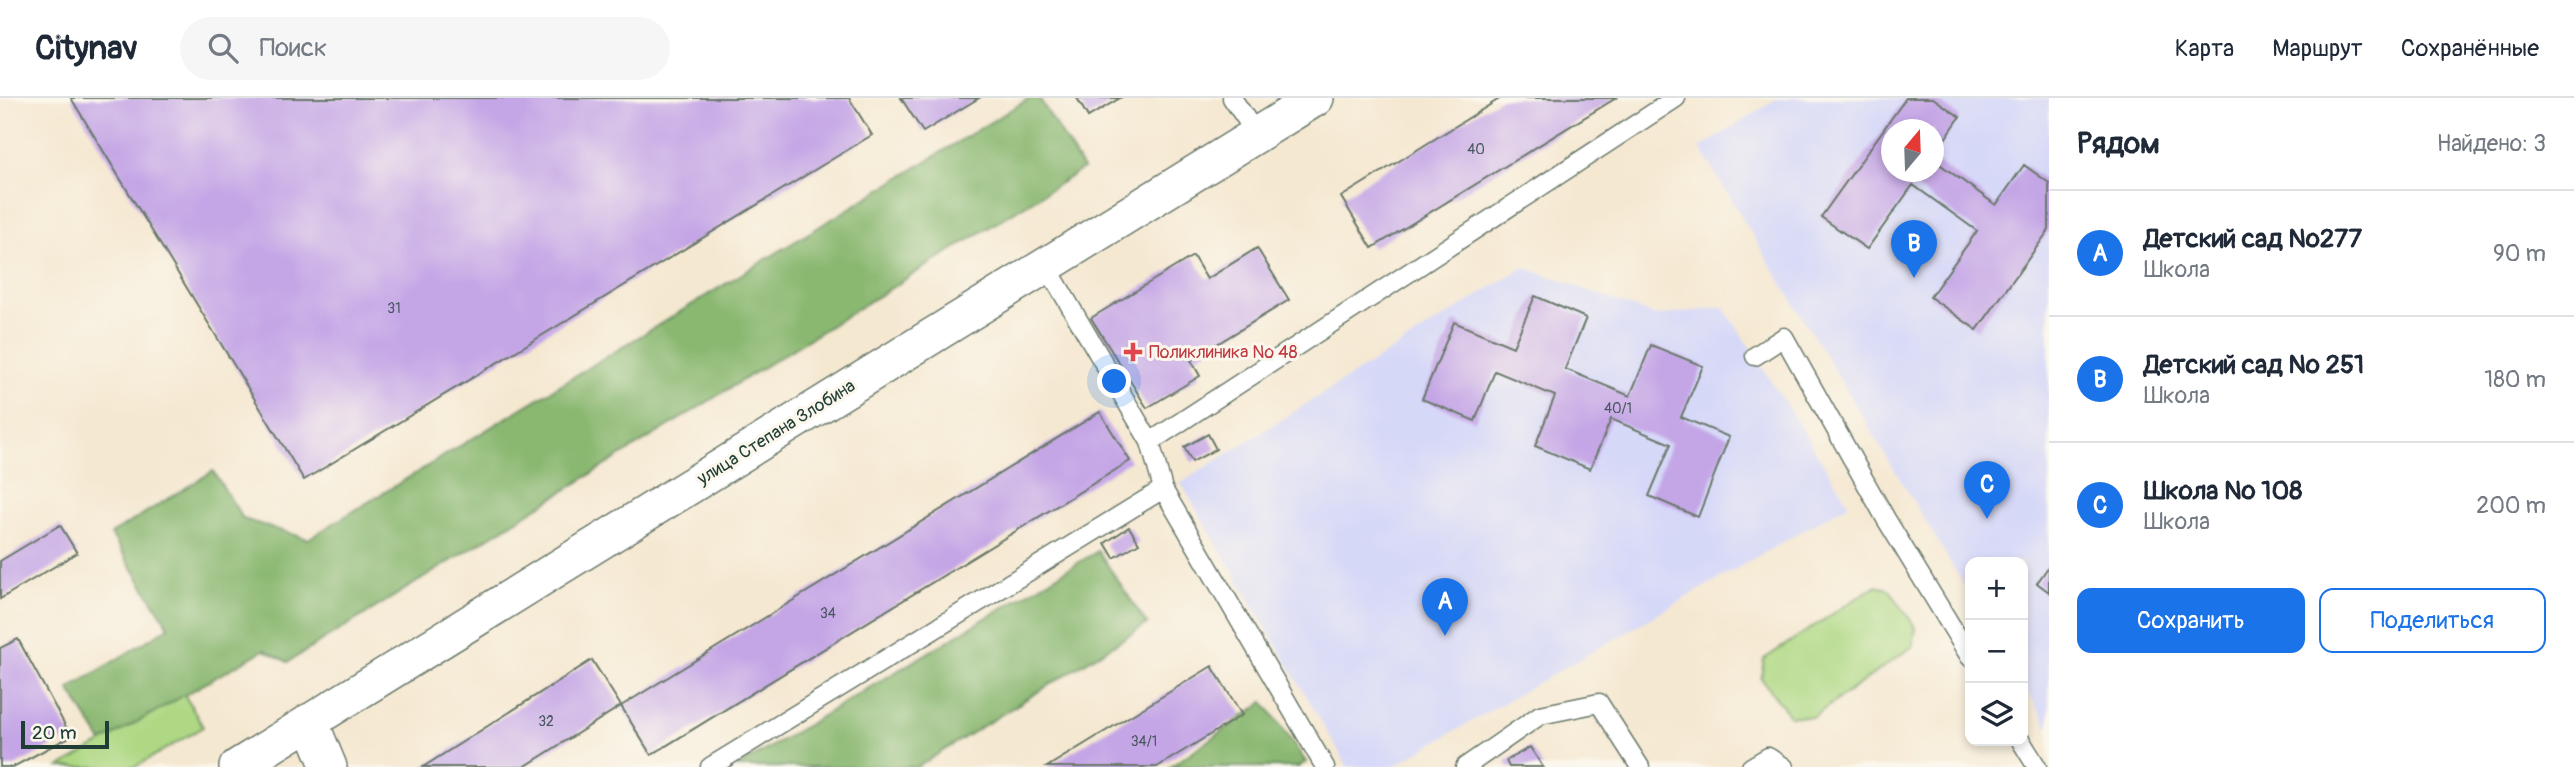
<!DOCTYPE html>
<html lang="ru">
<head>
<meta charset="utf-8">
<style>
	:root { --surface:#fff; --page:#f6f6f7; --text:#1f2937; --muted:#747a83; --line:#e0e1e3; --accent:#1a73e8 }
	body { margin:0; font-family:Pangolin,sans-serif; background:var(--page); color:var(--text) }
	.controls { position:absolute; right:21px; bottom:21px; display:grid; overflow:hidden; border-radius:14px; box-shadow:0 4px 10px #0003 }
	.controls button { width:63px; height:63px; display:grid; place-items:center; padding:0; border:0; border-bottom:2px solid var(--line); background:var(--surface); color:var(--text); font:35px sans-serif }
	.compass { position:absolute; left:1881px; top:21px; width:63px; height:63px; border-radius:50%; background:var(--surface); box-shadow:0 4px 10px #0003; rotate:19deg }
	.scale { position:absolute; left:21px; bottom:18px; width:88px; box-sizing:border-box; padding-left:7px; border:4px solid #1f3d34; border-top:0; font-size:19px; line-height:24px; white-space:nowrap; color:#1f3d34; -webkit-text-stroke:5px #fbf7ec; paint-order:stroke }
	.you { position:absolute; left:1115px; top:284px; width:24px; height:24px; margin:-18px; border:5px solid #fff; border-radius:50%; background:#1a73e8; box-shadow:0 0 0 10px #1a73e833 }
	.badge { display:grid; place-items:center; width:46px; height:46px; border-radius:50%; background:var(--accent); color:#fff; font-size:23px; font-weight:700 }
	.pin { position:absolute; translate:-50% -58px; filter:drop-shadow(0 2px 4px #0008) }
	.pin::after { content:''; position:absolute; top:37px; width:24px; height:21px; background:inherit; clip-path:polygon(0 0,100% 0,50% 100%) }
	.list { margin:0; padding:0; list-style:none }
	h2 { display:flex; justify-content:space-between; align-items:center; height:91px; margin:0; padding:0 28px; font-size:30px }
	h2 small { font-size:23px; font-weight:400; color:var(--muted) }
	.list li { display:grid; grid-template-columns:46px 1fr auto; gap:21px; align-items:center; box-sizing:border-box; height:126px; padding:0 28px; border-top:2px solid var(--line) }
	.list b { display:block; font-size:26px; white-space:nowrap }
	.list p { margin:0; font-size:23px; white-space:nowrap; color:var(--muted) }
	.list em { font-size:23px; font-style:normal; color:var(--muted) }
	.actions { display:flex; gap:14px; padding:21px 28px }
	.actions a { flex:1; padding:16px 0; border:2px solid var(--accent); border-radius:14px; text-align:center; font-size:24px; color:var(--accent) }
	.actions .main { background:var(--accent); color:#fff }
	.icon { flex:none; width:38px; height:38px; fill:none; stroke:currentColor; stroke-width:2; stroke-linecap:round; stroke-linejoin:round }
	.map { position:relative; flex:none; width:2049px; height:669px; overflow:hidden }
	header { display:flex; align-items:center; gap:42px; box-sizing:border-box; height:98px; padding:0 35px; background:var(--surface); border-bottom:2px solid var(--line) }
	header strong { font-size:33px }
	nav { display:flex; gap:38px; margin-inline-start:auto; font-size:24px }
	.search { width:490px; height:63px; background:var(--page); display:flex; align-items:center; gap:18px; box-sizing:border-box; padding:0 24px; border-radius:38px; color:var(--muted); font-size:26px }
	main { display:flex }
	aside { flex:1; background:var(--surface) }
	.map>svg:first-child { display:block }
	.built { fill:#d6d8f8; fill-rule:evenodd }
	.green { fill:#aed883; stroke:#668a5c; stroke-width:2 }
	.forest { fill:#8ab871; stroke:#547a52; stroke-width:2 }
	.building { fill:#c4a6e6 }
	.lines { fill:none; stroke-linecap:round; stroke-linejoin:round }
	.lane-casing { stroke:#6a796b; stroke-width:21 }
	.street-casing { stroke:#6a796b; stroke-width:38 }
	.lane { stroke:#fff; stroke-width:18 }
	.street { stroke:#fff; stroke-width:35 }
	.health-dot { fill:#e0444e; stroke:#fbf7ec; stroke-width:2.5 }
	.labels { text-anchor:middle; stroke-width:6; stroke-linejoin:round; paint-order:stroke }
	.number-label { font-size:14px; fill:#485760 }
	.health-label { font-size:18px; fill:#be3a42; stroke:#fbf7ec; text-anchor:start }
	.street-label { font-size:18px; fill:#1f3d34; stroke:#fbf7ec }
</style>
</head>
<body>
<header>
<strong>Citynav</strong>
<div class="search"><svg class="icon" aria-label="search" viewBox="0 0 24 24"><circle cx="10" cy="10" r="6"/><path d="M15 15l6 6"/></svg>Поиск</div>
<nav><a>Карта</a><a>Маршрут</a><a>Сохранённые</a></nav>
</header>
<main>
<div class="map">
<svg width="2049" height="669" viewBox="0 0 2049 669">
	<rect width="100%" height="100%" fill="#fbf7ec"/>
	<filter id="ink" filterUnits="userSpaceOnUse"><feTurbulence type="fractalNoise" baseFrequency=".0143" numOctaves="2"/><feDisplacementMap in="SourceGraphic" scale="14" xChannelSelector="R" yChannelSelector="G"/><feConvolveMatrix kernelMatrix="1 2 1 2 8 2 1 2 1" color-interpolation-filters="sRGB"/></filter>
	<filter id="wash" filterUnits="userSpaceOnUse"><feTurbulence type="fractalNoise" baseFrequency=".00686" numOctaves="4" result="noise"/><feDisplacementMap in="SourceGraphic" scale="28" xChannelSelector="R" yChannelSelector="G"/><feGaussianBlur stdDeviation="1.57" result="paint"/><feColorMatrix in="noise" values="0 0 0 0 0 0 0 0 0 0 0 0 0 0 0 0 0 1.4 0 .05"/><feComposite in="paint" operator="in"/></filter>
	<g filter="url(#wash)">
		<rect width="100%" height="100%" fill="#f5e8d1"/>
		<!-- built -->
		<path class="built" d="M1778,0H2049V631L2023,586V464H1970V497L1700,50ZM1892,32H1934V74H1892Z
			M1524,169L1656,218L1724,209L1849,406L1392,669H1348L1181,385Z"/>
		<!-- green -->
		<path class="green" d="M1875,488L1889,491L1916,530L1913,548L1813,619L1790,618L1761,580L1764,561Z
			M184,596L203,629L135,669H60Z"/>
		<!-- forest -->
		<path class="forest" d="M1030,0H1039L1083,71L288,564L264,552L102,644L69,591L169,529L111,436L213,373L243,421L308,441Z
			M1098,453L1147,526L917,669H737Z
			M1264,604L1306,664L1298,669H1170Z"/>
		<g id="blocks">
			<!-- building -->
			<path class="building" d="M71,0H849L872,37L304,382Z
				M901,0H979L923,34Z
				M1077,0H1120L1088,19Z
				M1501,0H1616L1372,150L1341,99Z
				M1906,0H1933L1960,19L1934,57V32H1892V74H1934V62L1996,107L2024,67L2049,85V132L1977,232L1930,199L1977,133L1913,87L1867,151L1821,119Z
				M1257,150L1289,202L1191,262L1200,278L1147,310L1091,220L1193,158L1207,181Z
				M1535,198L1586,220L1565,271L1630,298L1651,247L1703,268L1681,319L1729,339L1698,419L1649,398L1671,346L1611,321L1590,371L1535,348L1555,298L1495,273L1475,323L1422,301L1454,224L1513,249Z
				M1100,314L1130,363L651,657L621,608L524,669H423L592,562L621,608Z
				M1208,336L1216,351L1192,364L1184,349Z
				M60,427L77,455L0,501V463Z
				M1129,429L1139,445L1114,460L1105,445Z
				M2049,468V494L2037,485Z
				M18,541L71,638L13,669H0V550Z
				M1212,568L1242,617L1157,669H1047Z
				M1530,649L1543,669H1509L1506,663Z"/>
		</g>
	</g>
	<g filter="url(#ink)">
		<use href="#blocks" fill-opacity="0" stroke="#6a796b" stroke-width="2"/>
		<g class="lines">
			<!-- lane casing -->
			<g class="lane-casing">
				<path id="lane" d="M1232,0L1257,37
					M1046,167L1150,344
					M1755,258L1784,239L1886,421L1970,559
					M2021,643L2037,669
					M710,669L1163,391
					M1325,669L1163,391L1150,344L1676,0
					M1465,669L1540,617L1599,605L1640,669
					M1751,669L1768,659L1784,669"/>
			</g>
			<!-- street casing -->
			<g class="street-casing">
				<path id="street" d="M310,623L329,669
					M237,669L1316,0"/>
			</g>
			<!-- lane -->
			<use href="#lane" class="lane"/>
			<!-- street -->
			<use href="#street" class="street"/>
		</g>
	</g>
	<!-- markers -->
	<path class="health-dot" d="M1129.5 243.5h7v7h7v7h-7v7h-7v-7h-7v-7h7z"/>
	<g class="labels">
		<!-- number labels -->
		<g class="number-label">
			<text x="1476" y="56">40</text>
			<text x="394" y="215">31</text>
			<text x="1618" y="315">40/1</text>
			<text x="828" y="520">34</text>
			<text x="546" y="628">32</text>
			<text x="1144" y="648">34/1</text>
		</g>
		<!-- health labels -->
		<g class="health-label">
			<text x="1149" y="260">Поликлиника № 48</text>
		</g>
		<!-- street labels -->
		<g class="street-label">
			<text transform="translate(776 334) rotate(-32)" y="6">улица Степана Злобина</text>
		</g>
	</g>
</svg>
<div class="controls">
<button>+</button>
<button>−</button>
<button><svg class="icon" aria-label="layers" viewBox="0 0 24 24"><path d="M12 4l9 5-9 5-9-5zM3 14l9 5 9-5"/></svg></button>
</div>
<svg class="compass" viewBox="-18 -18 36 36"><path d="M0-13l5 13h-10z" fill="#e53935"/><path d="M0 13l5-13h-10z" fill="#747a83"/></svg>
<div class="scale">20 m</div>
<div class="you"></div>
<div class="pin badge" style="left:1445px;top:538px">A</div>
<div class="pin badge" style="left:1914px;top:180px">B</div>
<div class="pin badge" style="left:1987px;top:421px">C</div>
</div>
<aside>
<h2>Рядом<small>Найдено: 3</small></h2>
<ul class="list">
<li><span class="badge">A</span><div><b>Детский сад №277</b><p>Школа</p></div><em>90 m</em></li>
<li><span class="badge">B</span><div><b>Детский сад № 251</b><p>Школа</p></div><em>180 m</em></li>
<li><span class="badge">C</span><div><b>Школа № 108</b><p>Школа</p></div><em>200 m</em></li>
</ul>
<div class="actions"><a class="main">Сохранить</a><a>Поделиться</a></div>
</aside>
</main>
</body>
</html>
